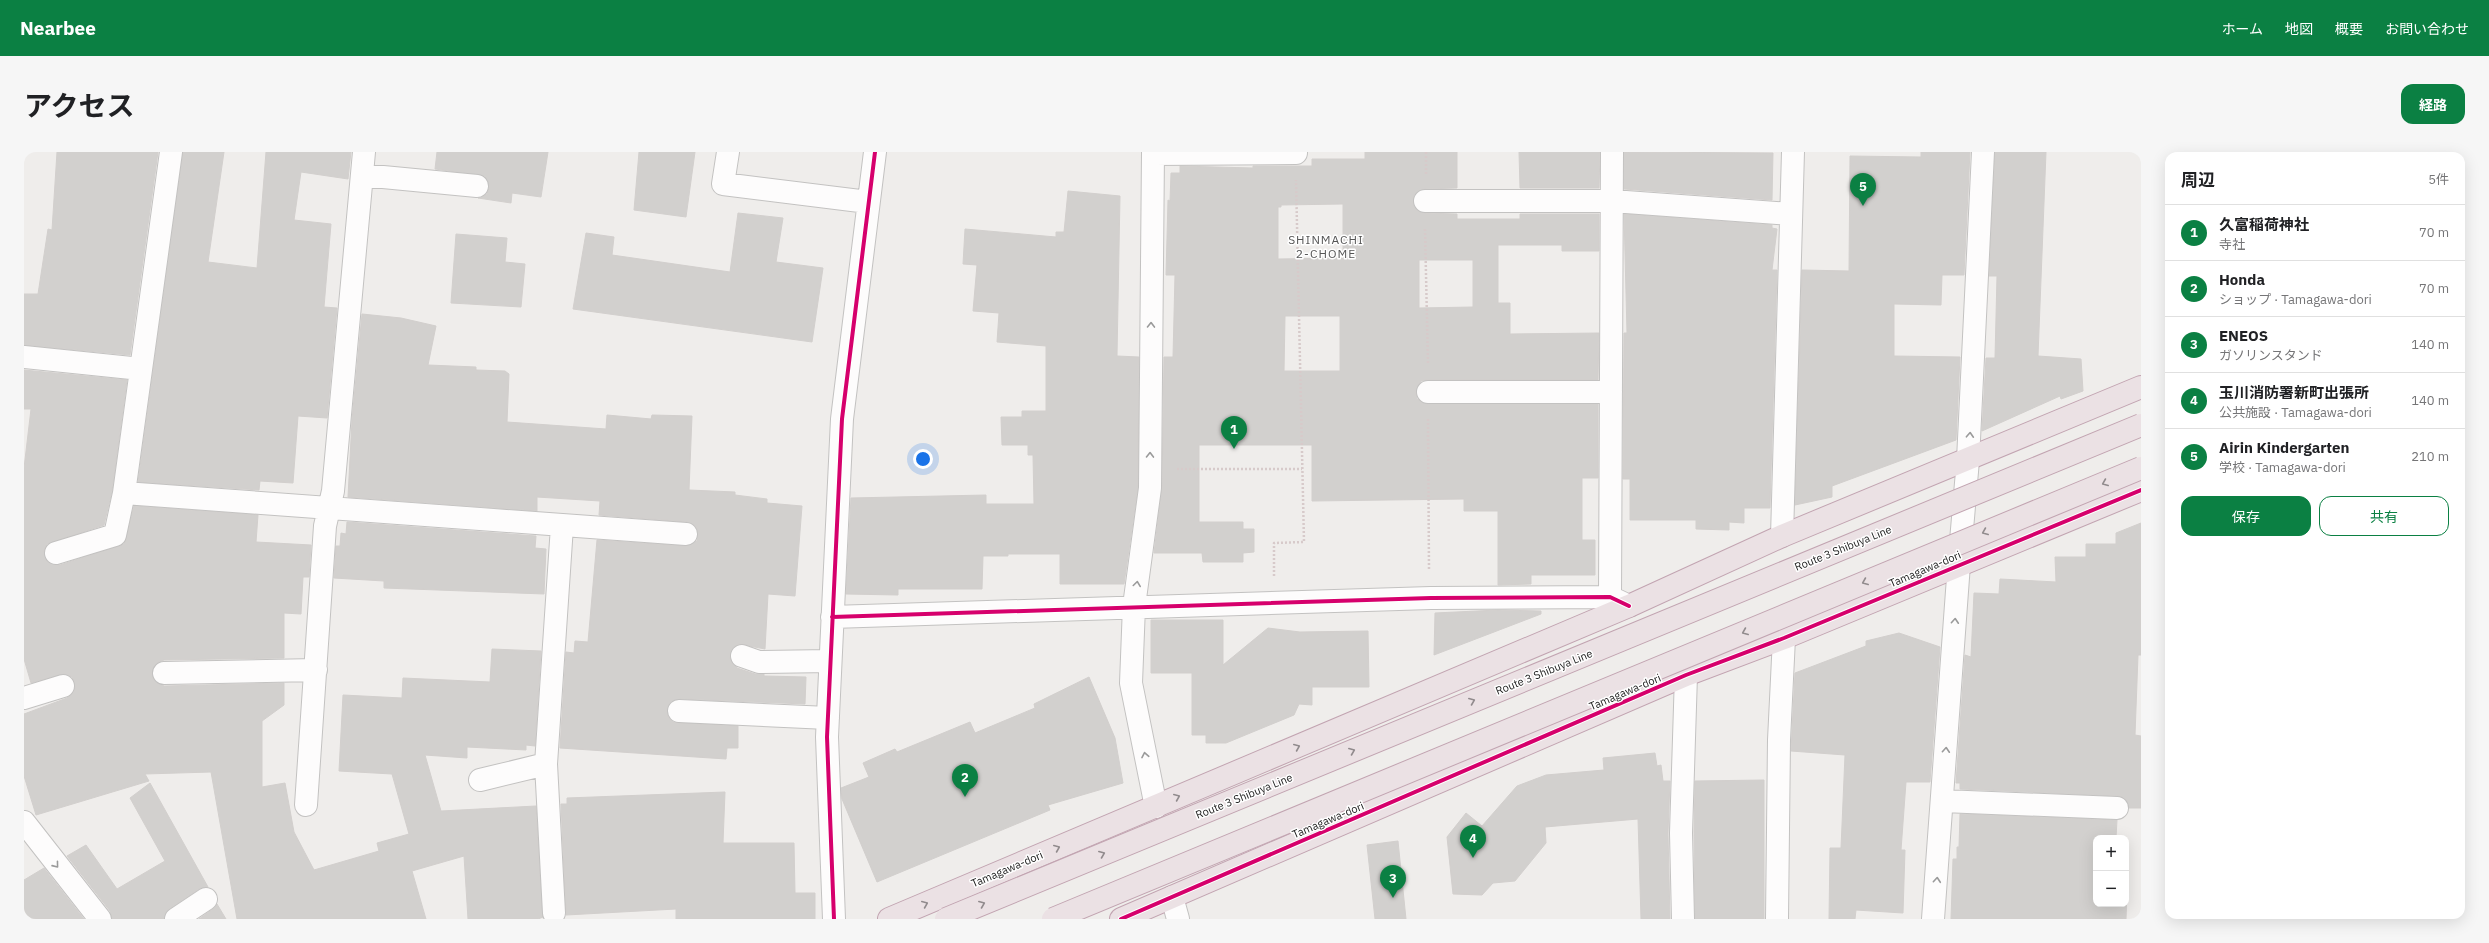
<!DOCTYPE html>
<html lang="ja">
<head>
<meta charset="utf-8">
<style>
	:root { --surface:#fff; --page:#f6f6f6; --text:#202124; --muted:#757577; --line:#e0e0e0; --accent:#0b8043 }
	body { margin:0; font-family:"IBM Plex Sans","Noto Sans JP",sans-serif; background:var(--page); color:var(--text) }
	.controls { position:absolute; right:12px; bottom:12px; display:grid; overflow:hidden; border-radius:8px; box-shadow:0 4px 16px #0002 }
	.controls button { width:36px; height:36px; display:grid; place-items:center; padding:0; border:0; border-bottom:1px solid var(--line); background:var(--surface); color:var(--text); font:20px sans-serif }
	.you { position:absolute; left:899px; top:307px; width:14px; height:14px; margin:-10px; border:3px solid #fff; border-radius:50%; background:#1a73e8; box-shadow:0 0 0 6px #1a73e833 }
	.badge { display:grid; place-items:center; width:26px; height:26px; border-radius:50%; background:var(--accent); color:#fff; font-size:13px; font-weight:700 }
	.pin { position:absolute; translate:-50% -33px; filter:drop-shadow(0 1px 2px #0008) }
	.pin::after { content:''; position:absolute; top:21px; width:14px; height:12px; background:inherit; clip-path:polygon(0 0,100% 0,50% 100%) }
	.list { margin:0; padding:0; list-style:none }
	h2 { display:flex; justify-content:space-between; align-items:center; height:52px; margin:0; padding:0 16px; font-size:17px }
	h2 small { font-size:13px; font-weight:400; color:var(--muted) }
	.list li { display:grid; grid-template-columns:26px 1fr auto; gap:12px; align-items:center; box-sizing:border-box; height:56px; padding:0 16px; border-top:1px solid var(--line) }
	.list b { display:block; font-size:15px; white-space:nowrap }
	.list p { margin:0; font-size:13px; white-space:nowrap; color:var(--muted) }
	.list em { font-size:13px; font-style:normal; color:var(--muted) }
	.actions { display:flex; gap:8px; padding:12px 16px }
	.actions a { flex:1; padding:9px 0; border:1px solid var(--accent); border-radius:12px; text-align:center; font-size:14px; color:var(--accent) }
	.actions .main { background:var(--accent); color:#fff }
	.map { position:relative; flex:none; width:2117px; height:767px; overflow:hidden; border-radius:12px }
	header { display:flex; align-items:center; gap:24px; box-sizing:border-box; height:56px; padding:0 20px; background:var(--accent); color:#fff }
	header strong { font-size:19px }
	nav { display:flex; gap:22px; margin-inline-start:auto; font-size:14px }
	.intro { display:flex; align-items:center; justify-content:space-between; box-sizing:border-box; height:96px; padding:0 24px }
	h1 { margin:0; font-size:28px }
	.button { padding:10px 18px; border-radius:12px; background:var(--accent); color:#fff; font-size:14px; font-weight:700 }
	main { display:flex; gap:24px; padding:0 24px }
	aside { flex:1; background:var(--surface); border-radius:12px; box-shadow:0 4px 16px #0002 }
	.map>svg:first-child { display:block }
	.building { fill:#d2d0ce; stroke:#d2cfcd; fill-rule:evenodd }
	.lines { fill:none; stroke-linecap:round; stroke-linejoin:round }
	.minor-casing { stroke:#c3c2c1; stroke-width:24 }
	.highway-casing { stroke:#c2a4b1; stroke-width:24 }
	.path { stroke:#d7caca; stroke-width:2.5; stroke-dasharray:2 2; stroke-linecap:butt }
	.minor { stroke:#fdfcfc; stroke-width:22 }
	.highway { stroke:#ebe1e4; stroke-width:22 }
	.highway-bridge-casing { stroke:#c2a4b1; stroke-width:24; stroke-linecap:butt }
	.highway-bridge { stroke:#ebe1e4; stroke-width:22 }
	.cycleway-casing { stroke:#fff; stroke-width:6 }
	.cycleway { stroke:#d6006c; stroke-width:4 }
	.oneway { stroke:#9a9a9a }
	.oneway2 { stroke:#918b8d }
	.labels { text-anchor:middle; stroke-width:3; stroke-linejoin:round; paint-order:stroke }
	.street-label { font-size:11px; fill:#222; stroke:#fff }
	.neighbourhood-label { font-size:12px; letter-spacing:1px; fill:#555; stroke:#fff }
</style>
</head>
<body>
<header>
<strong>Nearbee</strong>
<nav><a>ホーム</a><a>地図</a><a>概要</a><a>お問い合わせ</a></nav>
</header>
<div class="intro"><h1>アクセス</h1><a class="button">経路</a></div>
<main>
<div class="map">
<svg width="2117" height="767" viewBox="0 0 2117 767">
	<rect width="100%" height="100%" fill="#efedeb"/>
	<!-- building -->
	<path class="building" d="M33,0H134L106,203L0,193V142H14L24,77L28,78Z
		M159,0H200L184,110L233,116L242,0H327L324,27L277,20L270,68L307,72L300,155L313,156L303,266L274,264L269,331L236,329L235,338L114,330Z
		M413,0H524L517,45L488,41L487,51L454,46L463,42L465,36L461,24L411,17Z
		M615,0H671L662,65L610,58Z
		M1341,0H1433V36L1401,37L1390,43V55L1401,61L1433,62V67H1496V62H1575V99H1538V93H1474V151H1486V182L1575,181L1574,228H1404L1397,229L1392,240L1393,247L1404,252H1574V326H1558V388H1571V423H1507V432L1474,433V359H1440V347L1288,349V293H1175V370H1219V377H1230V400L1219,401V410H1179L1178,401H1130L1138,336L1140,205H1149L1151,123H1142L1144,48L1146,49L1147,21H1156V14L1229,16V14H1288V7H1341ZM1319,52V106L1254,107V55H1257V53ZM1395,108H1449V155L1395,156ZM1261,164H1316V219H1260Z
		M1495,0H1576L1575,36H1496Z
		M1600,0L1749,1L1748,48L1600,37Z
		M1897,0H1946L1940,123H1918L1917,153L1870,152V204L1936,205L1932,288L1808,334V345L1771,353L1778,118L1825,119L1826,4L1897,5Z
		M1971,0H2022L2014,204L2057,207L2059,239L2037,247L2036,244L1958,279L1962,206H1971L1973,124H1965Z
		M1044,39L1096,44L1093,204L1115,205L1114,335L1100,432H1036V402H984V404H959L958,437H874V443L822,442L827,346L962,343V352H1010L1009,303H1004V293H978L977,265H998V259H1022V194L973,190L975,161L949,159L953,113L939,112L941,77L1032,85V80H1040Z
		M714,61L759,66L752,110L799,116L788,190L549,157L562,81L590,85L588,103L706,120Z
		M1600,62L1748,73V76L1753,77L1748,118H1753L1746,356H1720V371L1705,370V378L1672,377V368H1606V327H1599L1600,181H1603Z
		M432,82L483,86L481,110L501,112L497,155L427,151Z
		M338,162L377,166L412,174L404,213L452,215V218L481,219L485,222L483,270L582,277L583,263L627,267L628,263L668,264L665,338L711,340V343L743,347V351L778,354L771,444L744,442L741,497L715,492L710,495L706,506L713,516L731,522H740V524L782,525L781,552L656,547L645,552L644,564L649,570L714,574V596H703L702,607L536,596L542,500L550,501L551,489L564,490L573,388L661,394L673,389V377L669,372L663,370L575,363L576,349L513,345V359L324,345L328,268Z
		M0,218L103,228L88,339L80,373L23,392L20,399L24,410L36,413L100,392L110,354L234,363L232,390L287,393L285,425H279L277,462L260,461V506L140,508L133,511L128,521L130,528L140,534L260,531V553L238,569V635L261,631L270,680L290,718L355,699L353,691L385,682L368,622L315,619L319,543L378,546L379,526L466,530L468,497L517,499L511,594L502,593V598L443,595V606L401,603L417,659L512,654L519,765L514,767H444L440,704L388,719L402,767H213L187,620L121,622L125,629L12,663L0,624V562L43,546L51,536L48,525L41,522L7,531L0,507V316L7,257H0Z
		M323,370L512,384L511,396L522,397L520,442L360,436V429L310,426L312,394H316L317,381L322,382Z
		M2117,371V503H2114L2111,583L2117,584V656H2105L2100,646L2094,644L1936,637V631H1932L1941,503L1947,505L1950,441L1975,442L1976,427L2032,430L2031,405H2062V392H2092V381Z
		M1474,458L1517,459V462L1410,503L1411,461Z
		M1127,468H1199V513L1244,476L1276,480L1344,479L1345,535H1288V553L1275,552L1270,563L1202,591H1182V583H1168V521H1127Z
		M1875,481L1916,495L1906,630H1882L1877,698H1881L1879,761L1832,758L1831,767H1805L1806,696H1817L1821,603L1767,599L1771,521L1842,494V489Z
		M1065,525L1091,586L1099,631L1024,653L1026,658L853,730L818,647L817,636L845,625L839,611L871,597L873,600L946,570L951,581L1011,556L1010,552Z
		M1631,601L1633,614L1637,613L1639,629H1646L1644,681L1646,767H1617L1614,667L1521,675L1522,691L1491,729L1469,731L1458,743L1429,742L1423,685L1442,661L1458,674L1493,634L1522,623L1580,618L1579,606Z
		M1740,628V767H1671L1670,681L1671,629Z
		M126,631L184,735L175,737L145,757L140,767H88L86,759L43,704L62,693L93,737L141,709L106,646Z
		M701,640L699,691H770L771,741H791V767H652V757L542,763L537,652H543V646Z
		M1936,662L2093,668L2092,686H2072V752H2102L2103,739L2102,767H1927L1929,707H1933V695H1935Z
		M1374,689L1382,767H1351L1343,693Z
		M20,716L60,767H0V728Z
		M193,752L202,767H175L189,757Z"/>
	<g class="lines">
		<!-- minor casing -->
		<g class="minor-casing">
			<path id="minor" d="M704,0L699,32L844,50
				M1129,0L1126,336L1110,454L1107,531L1132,655
				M1129,2L1272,1
				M338,23L453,34
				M1401,49H1588L1767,62
				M0,205L117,217
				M1404,240H1587
				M100,341L662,382
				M1758,384L1769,0
				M32,401L91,383L100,341L147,0
				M1586,445L1588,0
				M808,465L1407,446L1586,445L1605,454
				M718,504L735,510L806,509
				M140,521L292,518
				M0,546L39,534
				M655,559L804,566
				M456,628L522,612
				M1919,649L2093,656
				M282,653L301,374L309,339L340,0
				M0,670L76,767
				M1148,745L1154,767
				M530,761L522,612L538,374
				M152,767L182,747
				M810,767L803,585L818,267L851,0
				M1659,767L1657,681L1662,523
				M1753,767L1755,588L1760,486
				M1909,767L1935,412L1944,308L1959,0"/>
		</g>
		<!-- highway casing -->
		<g class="highway-casing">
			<path id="highway" d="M865,767L1605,454L1758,384L2117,235
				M1097,767L1662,523L1760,486L2117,338"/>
		</g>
		<!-- path -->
		<path class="path" d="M1402,22V0
			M1401,77L1404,212
			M1404,267L1405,418
			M1153,317H1278
			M1250,424V391L1280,390L1272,28"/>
		<!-- minor -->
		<use href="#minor" class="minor"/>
		<!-- highway -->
		<use href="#highway" class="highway"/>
		<!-- highway-bridge casing -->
		<g class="highway-bridge-casing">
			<path id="highway-bridge" d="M922,767L2117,273
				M1029,767L2117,316"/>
		</g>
		<!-- highway-bridge -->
		<use href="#highway-bridge" class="highway-bridge"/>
		<!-- cycleway casing -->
		<g class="cycleway-casing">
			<path id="cycleway" d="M808,465L1407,446L1586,445L1605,454
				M810,767L803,585L818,267L851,0
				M1097,767L1662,523L1760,486L2117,338"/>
		</g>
		<!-- cycleway -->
		<use href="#cycleway" class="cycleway"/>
	</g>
	<!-- one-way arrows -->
	<defs><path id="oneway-chevron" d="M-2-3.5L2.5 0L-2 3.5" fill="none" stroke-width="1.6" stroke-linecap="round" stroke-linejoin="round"/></defs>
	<g class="oneway">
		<use href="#oneway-chevron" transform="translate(1127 173) rotate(-89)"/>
		<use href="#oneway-chevron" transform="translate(1946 283) rotate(-87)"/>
		<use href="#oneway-chevron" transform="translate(1126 303) rotate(-89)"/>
		<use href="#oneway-chevron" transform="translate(1113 432) rotate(-82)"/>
		<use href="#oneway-chevron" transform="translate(1931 469) rotate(-86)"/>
		<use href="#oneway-chevron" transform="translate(1922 598) rotate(-86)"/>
		<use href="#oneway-chevron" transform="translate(1121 603) rotate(-101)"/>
		<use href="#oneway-chevron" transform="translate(32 713) rotate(51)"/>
		<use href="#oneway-chevron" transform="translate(1913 728) rotate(-85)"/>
	</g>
	<g class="oneway2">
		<use href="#oneway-chevron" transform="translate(2081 331) rotate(157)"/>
		<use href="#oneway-chevron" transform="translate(1961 380) rotate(157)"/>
		<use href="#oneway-chevron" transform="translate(1841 430) rotate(157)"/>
		<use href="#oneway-chevron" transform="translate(1721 480) rotate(157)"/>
		<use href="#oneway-chevron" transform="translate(1448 549) rotate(-22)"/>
		<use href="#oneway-chevron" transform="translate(1273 595) rotate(-23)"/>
		<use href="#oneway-chevron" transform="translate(1328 599) rotate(-22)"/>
		<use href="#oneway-chevron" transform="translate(1153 645) rotate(-23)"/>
		<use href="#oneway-chevron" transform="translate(1033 696) rotate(-23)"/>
		<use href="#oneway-chevron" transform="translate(1078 702) rotate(-22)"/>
		<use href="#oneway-chevron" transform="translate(901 752) rotate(-23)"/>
		<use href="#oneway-chevron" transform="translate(958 752) rotate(-22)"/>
	</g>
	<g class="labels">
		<!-- street labels -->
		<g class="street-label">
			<text transform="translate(1819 396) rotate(-22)" y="4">Route 3 Shibuya Line</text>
			<text transform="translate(1901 417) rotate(-23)" y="4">Tamagawa-dori</text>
			<text transform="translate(1520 520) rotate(-22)" y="4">Route 3 Shibuya Line</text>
			<text transform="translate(1601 540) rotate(-23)" y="4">Tamagawa-dori</text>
			<text transform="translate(1220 644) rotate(-22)" y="4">Route 3 Shibuya Line</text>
			<text transform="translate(1304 668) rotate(-23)" y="4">Tamagawa-dori</text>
			<text transform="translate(983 717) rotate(-23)" y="4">Tamagawa-dori</text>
		</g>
		<!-- neighbourhood labels -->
		<g class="neighbourhood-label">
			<text x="1302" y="92">SHINMACHI<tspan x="1302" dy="14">2-CHOME</tspan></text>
		</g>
	</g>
</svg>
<div class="controls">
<button>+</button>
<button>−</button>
</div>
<div class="you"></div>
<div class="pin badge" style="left:1210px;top:297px">1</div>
<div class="pin badge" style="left:941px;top:645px">2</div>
<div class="pin badge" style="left:1369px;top:746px">3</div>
<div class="pin badge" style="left:1449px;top:706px">4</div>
<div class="pin badge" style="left:1839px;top:54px">5</div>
</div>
<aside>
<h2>周辺<small>5件</small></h2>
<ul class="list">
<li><span class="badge">1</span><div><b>久富稲荷神社</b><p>寺社</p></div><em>70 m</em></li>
<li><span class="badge">2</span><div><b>Honda</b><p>ショップ · Tamagawa-dori</p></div><em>70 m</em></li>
<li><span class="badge">3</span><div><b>ENEOS</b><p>ガソリンスタンド</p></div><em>140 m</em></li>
<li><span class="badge">4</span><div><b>玉川消防署新町出張所</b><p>公共施設 · Tamagawa-dori</p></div><em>140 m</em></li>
<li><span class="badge">5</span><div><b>Airin Kindergarten</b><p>学校 · Tamagawa-dori</p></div><em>210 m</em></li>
</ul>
<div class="actions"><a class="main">保存</a><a>共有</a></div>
</aside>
</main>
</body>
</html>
